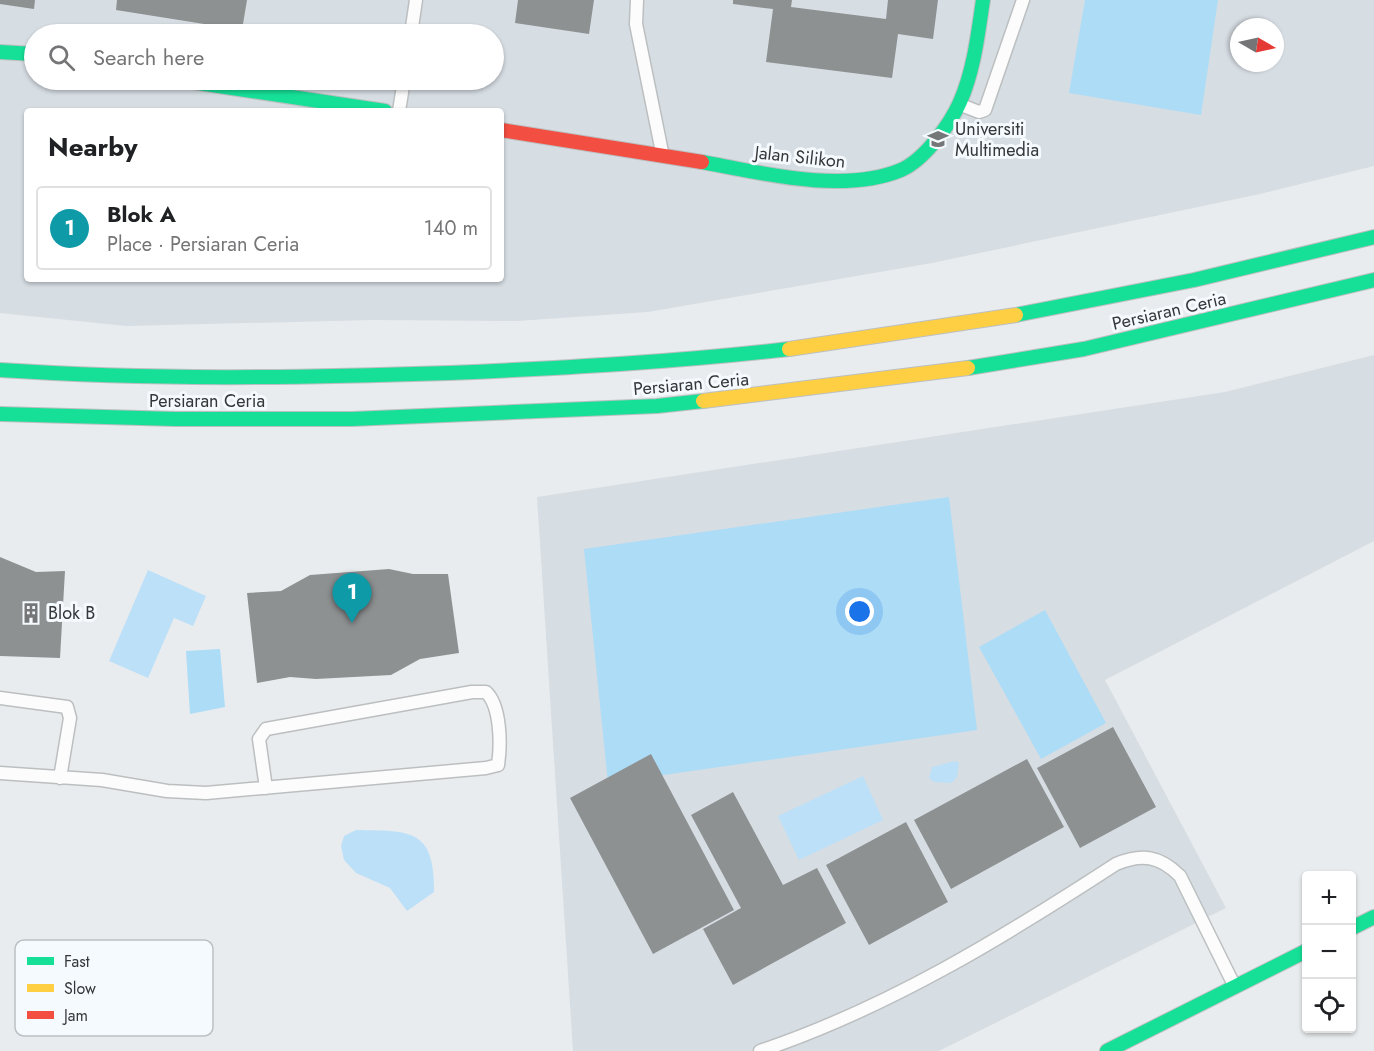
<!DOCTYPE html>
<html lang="en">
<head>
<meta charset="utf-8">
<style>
	:root { --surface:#fff; --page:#f2f2f2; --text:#202124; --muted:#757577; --line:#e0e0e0; --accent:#2563eb }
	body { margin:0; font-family:Jost,sans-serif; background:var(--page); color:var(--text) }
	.controls { position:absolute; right:18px; bottom:18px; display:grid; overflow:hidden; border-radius:6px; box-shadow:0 2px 4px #0004 }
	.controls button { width:54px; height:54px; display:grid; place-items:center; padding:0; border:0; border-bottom:2px solid var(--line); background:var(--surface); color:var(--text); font:30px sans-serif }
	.compass { position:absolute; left:1230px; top:18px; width:54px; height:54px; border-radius:50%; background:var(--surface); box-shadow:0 2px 4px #0004; rotate:99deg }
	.you { position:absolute; left:860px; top:612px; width:21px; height:21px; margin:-15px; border:4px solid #fff; border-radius:50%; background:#1a73e8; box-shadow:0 0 0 9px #1a73e833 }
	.badge { display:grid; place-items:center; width:39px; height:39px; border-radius:50%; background:var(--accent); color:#fff; font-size:20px; font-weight:700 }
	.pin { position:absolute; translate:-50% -50px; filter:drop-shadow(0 2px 3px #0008) }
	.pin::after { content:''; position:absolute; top:32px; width:21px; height:18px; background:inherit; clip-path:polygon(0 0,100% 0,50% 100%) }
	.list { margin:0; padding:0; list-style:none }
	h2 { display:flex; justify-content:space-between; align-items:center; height:78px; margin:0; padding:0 24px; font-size:26px }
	h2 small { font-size:20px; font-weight:400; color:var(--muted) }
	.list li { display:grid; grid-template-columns:39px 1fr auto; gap:18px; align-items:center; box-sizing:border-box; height:84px; margin:0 12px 12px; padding:0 12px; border:2px solid var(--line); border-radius:6px }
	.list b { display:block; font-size:22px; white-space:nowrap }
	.list p { margin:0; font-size:20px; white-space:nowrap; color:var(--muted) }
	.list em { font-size:20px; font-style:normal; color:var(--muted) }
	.icon { flex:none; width:33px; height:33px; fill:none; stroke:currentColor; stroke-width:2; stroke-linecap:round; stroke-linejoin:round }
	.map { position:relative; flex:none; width:1374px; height:1051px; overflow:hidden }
	.search { position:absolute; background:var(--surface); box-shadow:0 2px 4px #0004; left:24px; top:24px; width:480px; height:66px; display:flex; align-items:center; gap:15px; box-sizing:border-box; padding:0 21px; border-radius:33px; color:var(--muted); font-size:22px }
	.panel { position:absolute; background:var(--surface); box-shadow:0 2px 4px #0004; left:24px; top:108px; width:480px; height:174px; border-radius:6px }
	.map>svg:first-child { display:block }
	.built { fill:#d6dde3; fill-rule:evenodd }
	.green { fill:#addcf7 }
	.water { fill:#bce0f8 }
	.building { fill:#8e9192 }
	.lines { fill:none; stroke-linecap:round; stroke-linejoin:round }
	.lane-casing { stroke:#bcbfc0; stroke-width:15 }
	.fast-casing { stroke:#bcbfc0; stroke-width:16 }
	.slow-casing { stroke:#bcbfc0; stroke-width:16 }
	.jam-casing { stroke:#bcbfc0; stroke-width:16 }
	.lane { stroke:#fcfcfc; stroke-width:12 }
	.fast { stroke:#16e098; stroke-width:14 }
	.slow { stroke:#ffcf43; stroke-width:14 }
	.jam { stroke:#f24e42; stroke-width:14 }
	.labels { text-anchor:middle; stroke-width:6; stroke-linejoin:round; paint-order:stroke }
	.poi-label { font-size:18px; fill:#353738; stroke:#f5fafe; text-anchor:start }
	.street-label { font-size:18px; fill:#353738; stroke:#f5fafe }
	.key { fill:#f5fafe; stroke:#bbc0c3; stroke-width:1.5 }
	.key-label { font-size:16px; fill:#353738 }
</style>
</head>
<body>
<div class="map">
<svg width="1374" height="1051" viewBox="0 0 1374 1051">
	<rect width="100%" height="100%" fill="#e9ecee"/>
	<!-- built -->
	<path class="built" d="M0,0H1374V166L1260,194L932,263L648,312L517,321L373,320L126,326L0,313ZM1239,27H1275V63H1239ZM34,34H494V80H34ZM27,111H501V279H27Z
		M1374,355V541L1105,680L1226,908L939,1051H573L537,497L1225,392Z"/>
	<!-- green -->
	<path class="green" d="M1085,0H1218L1201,115L1069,93Z
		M949,497L977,730L608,783L584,549Z
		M1045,610L1106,723L1041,759L979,647Z
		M220,649L225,707L190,714L186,651Z"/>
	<!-- water -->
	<path class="water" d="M148,570L206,596L193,626L174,618L148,678L109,661Z
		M955,761L959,763L957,777L951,783L934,782L929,778L932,767Z
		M863,776L883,820L799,860L778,816Z
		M356,830C410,831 435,828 434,892L407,911L390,888L356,873L344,860L341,846L344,836Z"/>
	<!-- building -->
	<path class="building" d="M0,0H35L34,9L0,4Z
		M117,0H247L242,30L116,10Z
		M518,0H594L589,34L515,23Z
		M733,0H792L791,7L886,19L888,0H938L933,39L898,34L892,78L766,62L773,9L733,4Z
		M0,557L36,572L65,571L60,658L0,656Z
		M389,569L413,574H448L459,653L420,659L391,675L316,679L290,677L257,683L247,593L281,591L310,575Z
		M1113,727L1156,807L1080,848L1037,768Z
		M651,754L734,910L653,954L570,798Z
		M1027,759L1064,827L951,889L914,820Z
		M733,792L783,885L817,868L846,923L733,985L703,929L741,908L691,815Z
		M906,822L948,902L869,945L826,865Z"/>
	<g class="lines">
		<!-- lane casing -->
		<g class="lane-casing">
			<path id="lane" d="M637,0L636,24L662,152
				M411,34L416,0
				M961,105L979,112L985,110L1023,0
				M399,111L404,80
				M0,698L67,707L70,718L60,778
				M0,773L102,780L167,791L206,793L486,768L498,765C501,745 501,706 486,692H472L266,729L259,739L266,788
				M760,1051C888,1008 1004,937 1116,864C1142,853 1160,856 1180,876L1235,987"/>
		</g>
		<!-- fast casing -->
		<g class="fast-casing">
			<path id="fast" d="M0,52L34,54
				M179,80L385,111
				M702,162C761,173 844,194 901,170C924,160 950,125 960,102C974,70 978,34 983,0
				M1016,315L1194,280L1374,237
				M968,368L1084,349L1374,280
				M0,370C150,380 299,378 449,373C563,368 676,362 789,349
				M0,414L175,419H352L657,406L703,401
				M1352,928L1374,917
				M1107,1051L1306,951"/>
		</g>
		<!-- slow casing -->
		<g class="slow-casing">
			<path id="slow" d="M789,349L1016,315
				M703,401L968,368"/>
		</g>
		<!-- jam casing -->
		<g class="jam-casing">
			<path id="jam" d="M501,130L702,162"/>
		</g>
		<!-- lane -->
		<use href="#lane" class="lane"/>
		<!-- fast -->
		<use href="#fast" class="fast"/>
		<!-- slow -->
		<use href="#slow" class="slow"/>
		<!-- jam -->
		<use href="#jam" class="jam"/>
	</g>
	<!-- icons -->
	<defs>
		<g id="university-bare" transform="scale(1.62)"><path d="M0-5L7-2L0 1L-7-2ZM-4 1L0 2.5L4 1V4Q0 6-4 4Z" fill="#747678" stroke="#f5fafe" stroke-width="2.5" paint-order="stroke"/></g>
		<g id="building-bare" transform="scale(1.62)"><path d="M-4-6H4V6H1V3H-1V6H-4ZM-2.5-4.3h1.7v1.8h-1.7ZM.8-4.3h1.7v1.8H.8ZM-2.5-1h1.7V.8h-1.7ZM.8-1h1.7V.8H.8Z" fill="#747678" stroke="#f5fafe" stroke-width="2.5" paint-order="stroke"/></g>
	</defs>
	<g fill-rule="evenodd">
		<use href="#university-bare" x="938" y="139"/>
		<use href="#building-bare" x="31" y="613"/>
	</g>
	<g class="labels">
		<!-- poi labels -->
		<g class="poi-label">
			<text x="955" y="135">Universiti<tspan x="955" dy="21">Multimedia</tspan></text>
			<text x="48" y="619">Blok B</text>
		</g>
		<!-- street labels -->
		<g class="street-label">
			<text transform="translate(800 157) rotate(6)" y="6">Jalan Silikon</text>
			<text transform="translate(1169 311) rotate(-13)" y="6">Persiaran Ceria</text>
			<text transform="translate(691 384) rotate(-5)" y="6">Persiaran Ceria</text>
			<text x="207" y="407">Persiaran Ceria</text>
		</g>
	</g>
	<!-- legend -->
	<rect x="15" y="940" width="198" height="96" rx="9" class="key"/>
	<rect x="27" y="957" width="27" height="8" fill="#16e098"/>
	<rect x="27" y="984" width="27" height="8" fill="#ffcf43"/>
	<rect x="27" y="1011" width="27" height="8" fill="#f24e42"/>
	<g class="key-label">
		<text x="64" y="967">Fast</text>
		<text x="64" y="994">Slow</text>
		<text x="64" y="1021">Jam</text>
	</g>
</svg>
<div class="controls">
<button>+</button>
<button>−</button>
<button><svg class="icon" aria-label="locate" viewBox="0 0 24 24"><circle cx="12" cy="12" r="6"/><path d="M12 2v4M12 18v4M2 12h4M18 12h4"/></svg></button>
</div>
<svg class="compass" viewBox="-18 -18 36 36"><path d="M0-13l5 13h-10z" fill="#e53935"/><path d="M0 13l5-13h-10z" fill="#757577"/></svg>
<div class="you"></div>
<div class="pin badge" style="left:352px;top:623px;background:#0f9aa8">1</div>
<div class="search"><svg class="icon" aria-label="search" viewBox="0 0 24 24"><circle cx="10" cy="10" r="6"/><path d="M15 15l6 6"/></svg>Search here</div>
<section class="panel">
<h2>Nearby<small></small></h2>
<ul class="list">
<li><span class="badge" style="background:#0f9aa8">1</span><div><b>Blok A</b><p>Place · Persiaran Ceria</p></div><em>140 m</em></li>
</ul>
</section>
</div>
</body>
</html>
